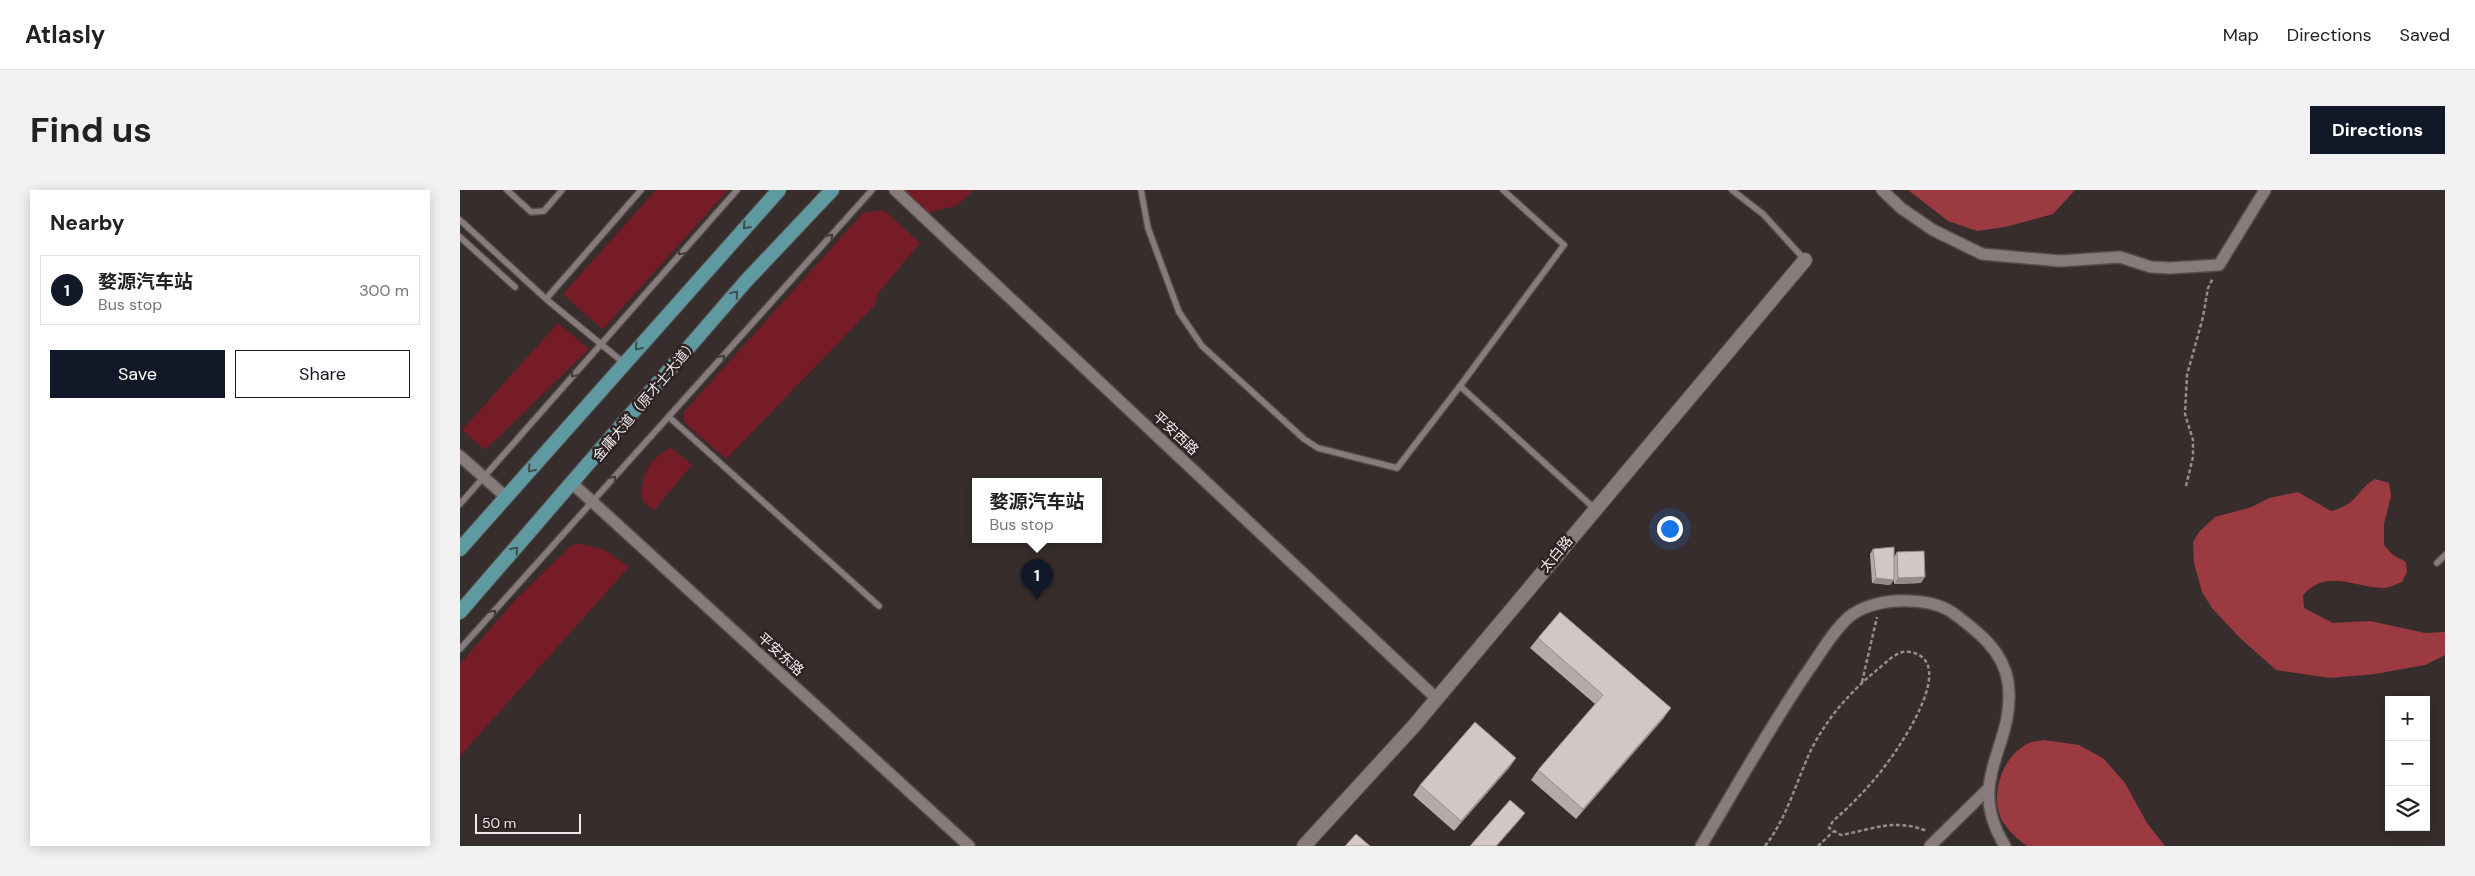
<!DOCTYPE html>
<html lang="en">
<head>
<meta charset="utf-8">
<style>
	:root { --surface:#fff; --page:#f2f2f2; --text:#222; --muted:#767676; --line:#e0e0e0; --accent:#111827 }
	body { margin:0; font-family:"DM Sans","Noto Sans SC",sans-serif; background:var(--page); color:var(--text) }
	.controls { position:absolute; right:15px; bottom:15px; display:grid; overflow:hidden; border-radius:0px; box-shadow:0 2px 12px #0003 }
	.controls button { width:45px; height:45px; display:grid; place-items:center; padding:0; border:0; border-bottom:1px solid var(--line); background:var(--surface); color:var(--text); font:25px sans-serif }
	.scale { position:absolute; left:15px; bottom:12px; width:106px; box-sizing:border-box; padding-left:5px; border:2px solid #f1eaea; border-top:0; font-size:14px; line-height:18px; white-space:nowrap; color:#f1eaea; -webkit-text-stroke:4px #2d2323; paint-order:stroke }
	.you { position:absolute; left:1209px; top:338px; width:18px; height:18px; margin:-12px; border:4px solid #fff; border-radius:50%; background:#1a73e8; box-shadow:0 0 0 8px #1a73e833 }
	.badge { display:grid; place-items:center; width:32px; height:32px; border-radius:50%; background:var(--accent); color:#fff; font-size:16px; font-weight:700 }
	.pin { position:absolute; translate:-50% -41px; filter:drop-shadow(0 1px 2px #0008) }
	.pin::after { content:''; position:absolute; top:26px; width:18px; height:15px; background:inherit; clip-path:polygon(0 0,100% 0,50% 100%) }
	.popup { position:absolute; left:512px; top:288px; width:130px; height:65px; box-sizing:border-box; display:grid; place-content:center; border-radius:0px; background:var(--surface); filter:drop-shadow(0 1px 4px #0005); font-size:16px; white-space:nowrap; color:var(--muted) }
	.popup b { font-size:19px; color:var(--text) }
	.popup::after { content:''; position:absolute; left:50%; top:100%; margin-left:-10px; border:10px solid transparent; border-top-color:var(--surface) }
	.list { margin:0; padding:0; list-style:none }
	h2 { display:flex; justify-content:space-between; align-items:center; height:65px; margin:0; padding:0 20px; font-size:21px }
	h2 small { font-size:16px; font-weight:400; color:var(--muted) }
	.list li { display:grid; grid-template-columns:32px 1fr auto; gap:15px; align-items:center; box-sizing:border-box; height:70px; margin:0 10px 10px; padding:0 10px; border:1px solid var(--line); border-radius:0px }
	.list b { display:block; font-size:19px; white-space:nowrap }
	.list p { margin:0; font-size:16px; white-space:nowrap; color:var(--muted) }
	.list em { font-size:16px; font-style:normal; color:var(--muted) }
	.actions { display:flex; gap:10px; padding:15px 20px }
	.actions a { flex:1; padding:11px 0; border:1px solid var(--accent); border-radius:0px; text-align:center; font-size:18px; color:var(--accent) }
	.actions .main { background:var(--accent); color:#fff }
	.icon { flex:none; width:28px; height:28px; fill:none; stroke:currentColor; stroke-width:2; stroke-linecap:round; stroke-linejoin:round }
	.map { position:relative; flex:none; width:1985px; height:656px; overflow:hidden; border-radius:0px }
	header { display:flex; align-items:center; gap:30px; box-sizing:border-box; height:70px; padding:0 25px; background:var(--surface); border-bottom:1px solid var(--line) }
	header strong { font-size:24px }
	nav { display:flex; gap:28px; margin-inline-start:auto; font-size:18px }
	.intro { display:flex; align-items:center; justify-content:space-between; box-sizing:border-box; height:120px; padding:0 30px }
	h1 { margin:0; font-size:35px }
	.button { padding:12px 22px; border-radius:0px; background:var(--accent); color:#fff; font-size:18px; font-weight:700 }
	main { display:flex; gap:30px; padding:0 30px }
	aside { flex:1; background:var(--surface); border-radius:0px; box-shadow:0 2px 12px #0003 }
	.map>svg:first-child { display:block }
	.green { fill:#761c27 }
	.forest { fill:#9c3a42 }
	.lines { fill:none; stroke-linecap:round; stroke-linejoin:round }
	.service-casing { stroke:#554c4c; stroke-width:8 }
	.minor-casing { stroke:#554c4c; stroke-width:14 }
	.tertiary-casing { stroke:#554c4c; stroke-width:16 }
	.primary-casing { stroke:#554c4c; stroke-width:16 }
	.path { stroke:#968d8d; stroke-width:2.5; stroke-dasharray:4 2.5; stroke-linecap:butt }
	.service { stroke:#877b7b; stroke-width:5.5 }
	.minor { stroke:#877b7b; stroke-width:11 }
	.tertiary { stroke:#877b7b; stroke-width:14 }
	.primary { stroke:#5e9a9f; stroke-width:14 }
	.wall { fill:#b5aaaa }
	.shaded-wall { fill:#948b8b }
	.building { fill:#d3c6c6; stroke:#948b8b }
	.oneway { stroke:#3e4d4e }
	.oneway2 { stroke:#443939 }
	.labels { text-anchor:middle; stroke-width:5; stroke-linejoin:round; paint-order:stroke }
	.street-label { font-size:14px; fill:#f1eaea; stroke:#2d2323 }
</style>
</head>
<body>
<header>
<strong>Atlasly</strong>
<nav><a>Map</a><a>Directions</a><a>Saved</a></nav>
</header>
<div class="intro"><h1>Find us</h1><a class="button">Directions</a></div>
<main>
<aside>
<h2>Nearby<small></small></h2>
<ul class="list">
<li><span class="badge">1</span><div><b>婺源汽车站</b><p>Bus stop</p></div><em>300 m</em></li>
</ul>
<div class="actions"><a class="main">Save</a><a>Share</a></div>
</aside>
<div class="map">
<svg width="1985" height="656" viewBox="0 0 1985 656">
	<rect width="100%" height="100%" fill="#372d2d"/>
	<!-- green -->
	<path class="green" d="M196,0H268L144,138H141L103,104Z
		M441,0H514L496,16L467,23Z
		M424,20L460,53L419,102L415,115L266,269L225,233L223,223L403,23Z
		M98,133L129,159L25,260L2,240Z
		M211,258L232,275L194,320L183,312C178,290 190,266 211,258Z
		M118,353L145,360L169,377L0,566V474L54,411L110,357Z"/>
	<!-- forest -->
	<path class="forest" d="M1448,0H1615L1593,24L1545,37L1517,41L1488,31Z
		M1915,289L1929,293L1931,306L1924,334V355L1933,365L1946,372L1947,382L1942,392C1936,394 1930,398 1924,398C1893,398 1868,378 1843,405L1844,418L1873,433L1910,431L1965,443L1985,442V465L1965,475L1915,484L1870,488L1816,480L1779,447L1752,418L1742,402L1734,373L1733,352L1739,342L1755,327L1792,317L1809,308L1838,302L1871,321C1899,314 1894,302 1915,289Z
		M1584,550L1619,555L1644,569L1665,593L1687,633L1705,656H1567C1557,649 1542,635 1539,623C1532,598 1544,565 1569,553C1573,551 1580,551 1584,550Z"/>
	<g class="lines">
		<!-- service casing -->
		<g class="service-casing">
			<path id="service" d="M47,0L71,22L84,21L102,0
				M681,0L688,38L719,122L742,156L844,249L858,258L937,278L1000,196L1104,55L1043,0
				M1272,0L1303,24L1345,70
				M0,30L86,109L164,173
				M0,47L55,97
				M86,109L181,0
				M1000,196L1134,318
				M209,227L419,416
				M0,314L277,0
				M1977,373L1985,365
				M0,459L412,0"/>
		</g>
		<!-- minor casing -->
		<g class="minor-casing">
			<path id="minor" d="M435,0L976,508
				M1422,0L1441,18L1473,40L1522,64L1600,71L1660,67L1691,77L1710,78L1759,75L1805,0
				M0,266L46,307
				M113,294L509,656
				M1241,656C1277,596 1310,536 1350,478C1362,461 1373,441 1389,427C1412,407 1468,405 1493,423C1517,441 1543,460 1548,492C1557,556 1503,589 1545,656
				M1470,656L1528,599"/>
		</g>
		<!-- tertiary casing -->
		<g class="tertiary-casing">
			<path id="tertiary" d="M844,656L953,537L1345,70"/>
		</g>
		<!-- primary casing -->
		<g class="primary-casing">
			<path id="primary" d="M0,359L319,0
				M0,422L286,91L372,0"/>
		</g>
		<!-- path -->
		<path class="path" d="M1726,296L1733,267V250L1725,224L1727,185L1743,127L1748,98L1753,88
			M1402,492L1417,427
			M1305,656C1327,628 1336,592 1351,560C1367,528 1390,502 1418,479C1427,472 1438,459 1450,462C1502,471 1434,566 1418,585C1404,602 1389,617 1373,631L1369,638L1381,645C1414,639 1434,628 1467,641
			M1358,656L1373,642"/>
		<!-- service -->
		<use href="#service" class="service"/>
		<!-- minor -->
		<use href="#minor" class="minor"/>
		<!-- tertiary -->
		<use href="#tertiary" class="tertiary"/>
		<!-- primary -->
		<use href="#primary" class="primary"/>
	</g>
	<!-- wall -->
	<path class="wall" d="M1413,359L1434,367L1437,362L1461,393L1434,394V390L1430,395L1412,393L1410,364Z
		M1078,448L1204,528L1116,629L1071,590L1078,580L1135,514L1070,458Z
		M1056,568L1049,578L994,641L953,605L960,595Z"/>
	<!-- shaded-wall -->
	<path class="shaded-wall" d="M1465,387L1461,393L1434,394L1438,388Z
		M1416,388L1434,390L1430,395L1412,393Z
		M1211,518L1204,528L1116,629L1123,619Z
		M1056,568L1049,578L994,641L1001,631Z
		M1065,623L1059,631L1037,656H1036Z"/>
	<!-- building -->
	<path class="building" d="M1434,357V390L1416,388L1413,359Z
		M1464,361L1465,387L1438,388L1437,362Z
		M1100,422L1211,518L1123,619L1078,580L1143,505L1078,448Z
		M1015,532L1056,568L1001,631L960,595Z
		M1050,610L1065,623L1036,656H1010Z
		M896,644L910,656H885Z"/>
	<!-- one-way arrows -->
	<defs><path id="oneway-chevron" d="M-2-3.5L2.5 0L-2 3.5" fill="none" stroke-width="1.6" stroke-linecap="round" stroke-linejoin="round" transform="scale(1.25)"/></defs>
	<g class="oneway">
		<use href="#oneway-chevron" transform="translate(286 36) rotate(132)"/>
		<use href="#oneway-chevron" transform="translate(275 104) rotate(-50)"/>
		<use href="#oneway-chevron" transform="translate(178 157) rotate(131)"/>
		<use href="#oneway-chevron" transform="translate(71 279) rotate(131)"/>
		<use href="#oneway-chevron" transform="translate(55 360) rotate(-49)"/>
	</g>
	<g class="oneway2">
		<use href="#oneway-chevron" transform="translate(370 47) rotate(-48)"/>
		<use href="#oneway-chevron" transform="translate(221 62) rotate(131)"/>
		<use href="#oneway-chevron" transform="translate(262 168) rotate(-48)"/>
		<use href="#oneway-chevron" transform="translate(114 184) rotate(131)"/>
		<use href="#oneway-chevron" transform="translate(153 289) rotate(-48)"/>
		<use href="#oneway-chevron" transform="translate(33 423) rotate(-48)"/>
	</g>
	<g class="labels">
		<!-- street labels -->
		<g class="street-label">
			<text transform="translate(185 210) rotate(-50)" y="5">金庸大道（原才士大道）</text>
			<text transform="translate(716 243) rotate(43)" y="5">平安西路</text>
			<text transform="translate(1096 364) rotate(-50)" y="5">太白路</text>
			<text transform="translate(321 464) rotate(42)" y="5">平安东路</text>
		</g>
	</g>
</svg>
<div class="controls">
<button>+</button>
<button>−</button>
<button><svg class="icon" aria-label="layers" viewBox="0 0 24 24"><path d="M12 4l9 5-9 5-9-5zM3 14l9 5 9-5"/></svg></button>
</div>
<div class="scale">50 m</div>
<div class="you"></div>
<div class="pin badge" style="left:577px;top:410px">1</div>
<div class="popup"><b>婺源汽车站</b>Bus stop</div>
</div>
</main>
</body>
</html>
